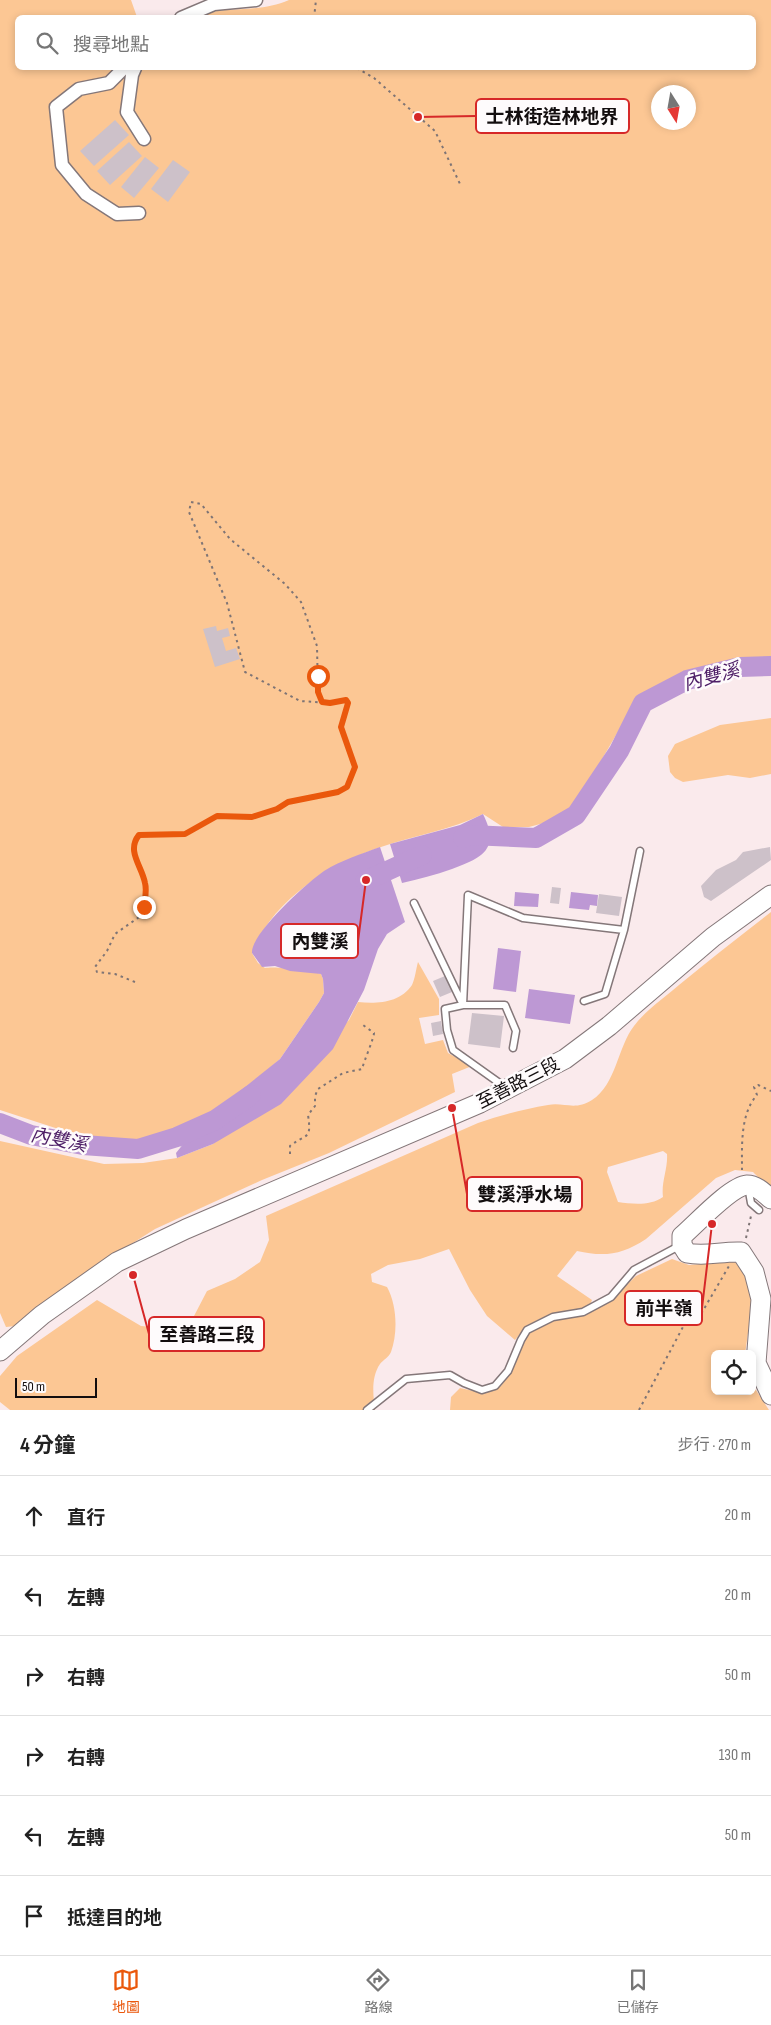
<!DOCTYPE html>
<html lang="zh-TW">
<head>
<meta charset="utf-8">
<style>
	:root { --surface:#fff; --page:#f6f6f6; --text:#222; --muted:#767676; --line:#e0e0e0; --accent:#ea580c }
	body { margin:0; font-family:"Sofia Sans Condensed","Noto Sans TC",sans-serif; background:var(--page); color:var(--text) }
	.controls { position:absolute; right:15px; bottom:15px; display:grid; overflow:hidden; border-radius:8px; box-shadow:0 2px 8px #0003 }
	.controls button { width:45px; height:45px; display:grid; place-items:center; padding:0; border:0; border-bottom:1px solid var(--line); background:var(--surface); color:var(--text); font:25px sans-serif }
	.compass { position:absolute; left:651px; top:85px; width:45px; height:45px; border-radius:50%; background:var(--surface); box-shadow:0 2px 8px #0003; rotate:169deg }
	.scale { position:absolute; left:15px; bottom:12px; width:82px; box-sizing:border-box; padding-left:5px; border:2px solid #130e0f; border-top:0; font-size:14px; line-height:18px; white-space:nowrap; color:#130e0f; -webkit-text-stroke:4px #fefbfc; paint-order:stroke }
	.stop { position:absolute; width:15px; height:15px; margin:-11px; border:4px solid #ea580c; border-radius:50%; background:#fff }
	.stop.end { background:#ea580c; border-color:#fff; box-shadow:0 1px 5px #0008 }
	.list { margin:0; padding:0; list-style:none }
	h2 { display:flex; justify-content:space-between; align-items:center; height:65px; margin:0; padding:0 20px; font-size:21px }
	h2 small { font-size:16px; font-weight:400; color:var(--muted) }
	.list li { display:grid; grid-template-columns:32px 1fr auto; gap:15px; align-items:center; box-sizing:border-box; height:80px; padding:0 20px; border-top:1px solid var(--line) }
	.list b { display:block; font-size:19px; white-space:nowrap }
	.list em { font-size:16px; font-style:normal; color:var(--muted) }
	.icon { flex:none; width:28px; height:28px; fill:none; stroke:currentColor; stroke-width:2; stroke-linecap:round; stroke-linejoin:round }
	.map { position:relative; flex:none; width:771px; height:1410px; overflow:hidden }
	.search { position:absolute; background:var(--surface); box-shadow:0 2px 8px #0003; left:15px; right:15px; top:15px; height:55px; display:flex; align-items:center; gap:12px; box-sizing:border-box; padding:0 18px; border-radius:8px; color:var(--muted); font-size:19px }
	.sheet { height:545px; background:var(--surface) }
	nav { display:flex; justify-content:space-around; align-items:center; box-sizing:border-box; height:70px; border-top:1px solid var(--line); background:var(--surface); font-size:14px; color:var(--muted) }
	nav a { display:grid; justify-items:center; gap:2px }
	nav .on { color:var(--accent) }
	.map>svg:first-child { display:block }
	.green { fill:#fcc794; fill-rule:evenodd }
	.water { fill:#bd98d4 }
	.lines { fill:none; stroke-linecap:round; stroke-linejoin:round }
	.river { stroke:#bd98d4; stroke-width:20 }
	.building { fill:#cdc1c9 }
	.lane-casing { stroke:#847779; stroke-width:9 }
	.street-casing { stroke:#847779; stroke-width:15 }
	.secondary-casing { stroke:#847779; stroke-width:21 }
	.path { stroke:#7e7475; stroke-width:2; stroke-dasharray:2.5 4; stroke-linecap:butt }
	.lane { stroke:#fff; stroke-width:6 }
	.street { stroke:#fff; stroke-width:12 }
	.secondary { stroke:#fff; stroke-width:19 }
	.route { stroke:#ea580c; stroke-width:6 }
	.labels { text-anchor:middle; stroke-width:5; stroke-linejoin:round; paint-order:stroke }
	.street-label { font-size:18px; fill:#130e0f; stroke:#fefbfc }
	.water-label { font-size:19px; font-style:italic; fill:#4f2068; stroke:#fefbfc }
	.leader { fill:none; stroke:#d62828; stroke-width:2 }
	.callout-dot { fill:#d62828; stroke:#fefbfc; stroke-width:2 }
	.callout { fill:#fefbfc; stroke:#d62828; stroke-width:2 }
	.callout-label { font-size:19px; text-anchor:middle; font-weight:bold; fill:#130e0f }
</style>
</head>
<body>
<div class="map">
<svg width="771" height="1410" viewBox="0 0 771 1410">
	<rect width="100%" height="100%" fill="#faeaec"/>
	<!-- green -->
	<path class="green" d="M0,0H131L137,17L18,18V68H754V18L192,17C222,5 258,14 289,0H771V660L689,670L638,697L576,804L555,820L529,827H503L483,814C451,830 416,835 381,847C330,864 272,900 252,953L258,963L265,968C275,966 311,970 321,974L323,979L324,993L319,1002L280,1059L255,1081L200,1119L169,1133L136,1140L80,1136L0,1110ZM658,92H688V122H658Z
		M771,718V774L750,778L728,775L683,782L675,778L670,772L668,756L675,744L720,725Z
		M771,912V1190L753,1172L735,1170L716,1178L646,1239C622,1255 604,1257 577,1251L557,1276L592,1300L590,1305C559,1319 541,1307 515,1340L487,1316L470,1290L449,1249L420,1259L388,1265L371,1274L372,1282L387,1287C397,1305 398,1333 391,1352C389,1357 383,1360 380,1364C371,1377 373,1395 375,1410H10L0,1402V1376L17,1356L97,1300L141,1326L165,1328L194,1316L207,1291L235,1279L260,1262L269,1240L266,1216L478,1123C501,1115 524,1109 548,1105C564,1102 575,1111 592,1100C616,1085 618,1046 634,1026C646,1010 664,998 679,985C709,960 740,936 771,912ZM663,1151L667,1154C668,1169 661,1182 663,1197C650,1206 633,1204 618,1202L607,1172L608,1167Z
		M418,962L439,999V1015L419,1018L425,1044L443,1040L448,1053L472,1066L452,1074L455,1092L329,1153L262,1180L155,1229L86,1273L15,1326L6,1327L0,1313V1141L104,1164L143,1163L177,1158L213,1144L349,1020L358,1002C377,1004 400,1003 412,985C415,979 416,969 418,962Z
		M672,1259L689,1265L734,1261L748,1278L751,1291V1312L745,1354H715V1391H752V1384L769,1410H450L451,1397L460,1388L483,1393L501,1386L511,1371L529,1332L553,1320L581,1316L609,1302L636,1276Z"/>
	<!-- water -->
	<path class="water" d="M483,814C501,850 481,858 452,869C435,875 419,879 402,883L390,844L460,825Z
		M380,847L405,922L387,934L378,949L364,990L333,1049L281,1104L213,1144L177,1158L176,1153L188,1138L214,1125L229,1114L235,1095L280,1059L319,1002L324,993L323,979L321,974L290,971L275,966L262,967L252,953C250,934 308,882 324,871C342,860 361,854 380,847Z
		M515,892L539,894L538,907L514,906Z
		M571,892L598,895L597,906L590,905L589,910L569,908Z
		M498,948L521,951L516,992L493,989Z
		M529,989L575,995L570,1024L525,1018Z"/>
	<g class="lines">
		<!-- river -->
		<path class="river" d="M463,838L470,835L536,838L576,815L619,751L643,703L687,680L740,667L771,666
			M365,881L422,855
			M0,1123L31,1135L83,1145L138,1149L177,1137L215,1120L251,1095"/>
	</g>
	<!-- building -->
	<path class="building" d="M115,120L129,135L94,166L80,151Z
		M129,142L142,156L110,185L97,171Z
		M145,157L159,168L134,198L121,187Z
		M173,160L190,172L168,202L151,189Z
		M216,626L217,631L228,628L230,636L222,638L226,651L236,648L240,659L215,667L203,629Z
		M770,847L771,860L711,901L704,897L701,886L716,870L736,860L743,852Z
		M552,887L561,888L559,904L550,903Z
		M599,894L622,897L619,916L596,913Z
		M445,976L452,992L440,997L433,981Z
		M472,1013L504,1016L500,1048L468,1044Z
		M441,1021L443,1034L433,1036L431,1023Z"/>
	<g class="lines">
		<!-- lane casing -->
		<g class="lane-casing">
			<path id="lane" d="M414,903L463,1005L445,1009L447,1030L453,1050L505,1087
				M624,930L640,851
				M513,1048L516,1031L505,1005H463L468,895L523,918L624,930L605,994L584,1001
				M748,1186L751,1203L759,1210
				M367,1410L406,1379L450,1375L464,1383L482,1390L495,1386L508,1371L521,1340L527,1330L553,1317L583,1312L611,1297L634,1270L681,1245"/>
		</g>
		<!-- street casing -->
		<g class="street-casing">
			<path id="street" d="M181,18L214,4L256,0
				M124,68L109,83L79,89L56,107L62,165L86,194L117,214L139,213
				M135,68L132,75L127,112L144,139"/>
		</g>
		<!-- secondary casing -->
		<g class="secondary-casing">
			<path id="secondary" d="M771,1199C765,1194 757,1185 747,1185C731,1186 696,1224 682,1236V1245L687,1253C706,1257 722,1251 741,1252L754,1272L761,1299L756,1363L771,1395
				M0,1351L42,1315L117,1262L186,1229L480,1103L565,1059L609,1026L713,937L771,895"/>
		</g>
		<!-- path -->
		<path class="path" d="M314,18L316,0
			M357,68L374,78L435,131L460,184
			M135,982L115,974L97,972L95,967L107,951L115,934L142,915C145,906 147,892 145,883C142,866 126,852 139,835L185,834L217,816L252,817L277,809L288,803L338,792L347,787L355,767L341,727L348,703L346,700L330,703L300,701L245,672L227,603L189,512L191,502L201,504L230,539L285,584L301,602L317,646L318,693L322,702
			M290,1154V1146C306,1133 312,1141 308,1115L315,1106V1096L318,1089L343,1073L362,1069C364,1061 374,1038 374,1033L363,1025
			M742,1170C742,1146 740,1114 757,1095L754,1087L758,1085L771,1091
			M746,1238L751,1216
			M639,1410L684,1325L701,1314L729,1266"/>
		<!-- lane -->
		<use href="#lane" class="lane"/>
		<!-- street -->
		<use href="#street" class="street"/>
		<!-- secondary -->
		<use href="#secondary" class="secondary"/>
	</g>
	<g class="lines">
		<!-- route -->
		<path class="route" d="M144,907C145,900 147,890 145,883C142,866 126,851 139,835L185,834L217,816L252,817L277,809L288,802L338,792L347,787L355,767L341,727L348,703L346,700L330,703L322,702L318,692V676"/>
	</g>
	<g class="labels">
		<!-- street labels -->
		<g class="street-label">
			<text transform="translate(518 1083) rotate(-27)" y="6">至善路三段</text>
		</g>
		<!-- water labels -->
		<g class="water-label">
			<text transform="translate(711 676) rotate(-15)" y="7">內雙溪</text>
			<text transform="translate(59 1139) rotate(11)" y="7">內雙溪</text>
		</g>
	</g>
	<!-- callouts -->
	<path class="leader" d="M418 117L476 116M366 880L358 941M452 1108L467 1194M712 1224L702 1308M133 1275L149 1334"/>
	<g class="callout-dot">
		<circle cx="418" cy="117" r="5"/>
		<circle cx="366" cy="880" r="5"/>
		<circle cx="452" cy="1108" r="5"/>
		<circle cx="712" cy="1224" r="5"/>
		<circle cx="133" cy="1275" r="5"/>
	</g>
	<g class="callout">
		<rect x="476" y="99" width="153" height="34" rx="5"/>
		<rect x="281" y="924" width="77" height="34" rx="5"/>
		<rect x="467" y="1177" width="115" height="34" rx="5"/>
		<rect x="625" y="1291" width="77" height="34" rx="5"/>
		<rect x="149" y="1317" width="115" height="34" rx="5"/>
	</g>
	<g class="callout-label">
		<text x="552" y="123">士林街造林地界</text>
		<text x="320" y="948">內雙溪</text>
		<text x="525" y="1201">雙溪淨水場</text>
		<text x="664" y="1315">前半嶺</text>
		<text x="207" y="1341">至善路三段</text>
	</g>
</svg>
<div class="controls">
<button><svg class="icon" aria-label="locate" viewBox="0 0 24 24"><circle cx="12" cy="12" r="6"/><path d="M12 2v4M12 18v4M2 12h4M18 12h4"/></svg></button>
</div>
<svg class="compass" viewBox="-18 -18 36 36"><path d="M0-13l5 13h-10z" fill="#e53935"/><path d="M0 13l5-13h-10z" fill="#767676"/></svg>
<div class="scale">50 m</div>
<div class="stop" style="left:318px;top:676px"></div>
<div class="stop end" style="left:144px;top:907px"></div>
<div class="search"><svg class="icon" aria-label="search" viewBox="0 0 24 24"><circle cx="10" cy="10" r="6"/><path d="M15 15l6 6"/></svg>搜尋地點</div>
</div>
<section class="sheet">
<h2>4 分鐘<small>步行 · 270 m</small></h2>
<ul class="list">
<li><svg class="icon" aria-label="ahead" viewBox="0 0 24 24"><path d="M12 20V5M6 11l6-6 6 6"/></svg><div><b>直行</b></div><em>20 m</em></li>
<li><svg class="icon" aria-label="left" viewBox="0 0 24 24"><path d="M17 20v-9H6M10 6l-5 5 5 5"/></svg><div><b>左轉</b></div><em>20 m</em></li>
<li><svg class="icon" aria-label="right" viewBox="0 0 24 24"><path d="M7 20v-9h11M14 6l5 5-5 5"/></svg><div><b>右轉</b></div><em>50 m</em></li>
<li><svg class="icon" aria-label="right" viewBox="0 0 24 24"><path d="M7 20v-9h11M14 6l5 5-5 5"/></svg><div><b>右轉</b></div><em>130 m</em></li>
<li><svg class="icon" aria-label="left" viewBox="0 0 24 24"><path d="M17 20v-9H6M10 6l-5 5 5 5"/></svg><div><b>左轉</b></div><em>50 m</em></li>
<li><svg class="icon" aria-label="arrive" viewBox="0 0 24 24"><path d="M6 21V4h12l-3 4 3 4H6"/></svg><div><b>抵達目的地</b></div></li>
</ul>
</section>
<nav>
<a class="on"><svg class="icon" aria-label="map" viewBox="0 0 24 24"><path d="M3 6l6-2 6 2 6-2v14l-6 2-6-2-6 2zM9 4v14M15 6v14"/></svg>地圖</a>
<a><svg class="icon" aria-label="directions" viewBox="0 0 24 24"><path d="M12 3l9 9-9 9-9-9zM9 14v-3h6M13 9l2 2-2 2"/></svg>路線</a>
<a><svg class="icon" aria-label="saved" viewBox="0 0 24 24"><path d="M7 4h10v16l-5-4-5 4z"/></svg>已儲存</a>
</nav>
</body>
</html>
